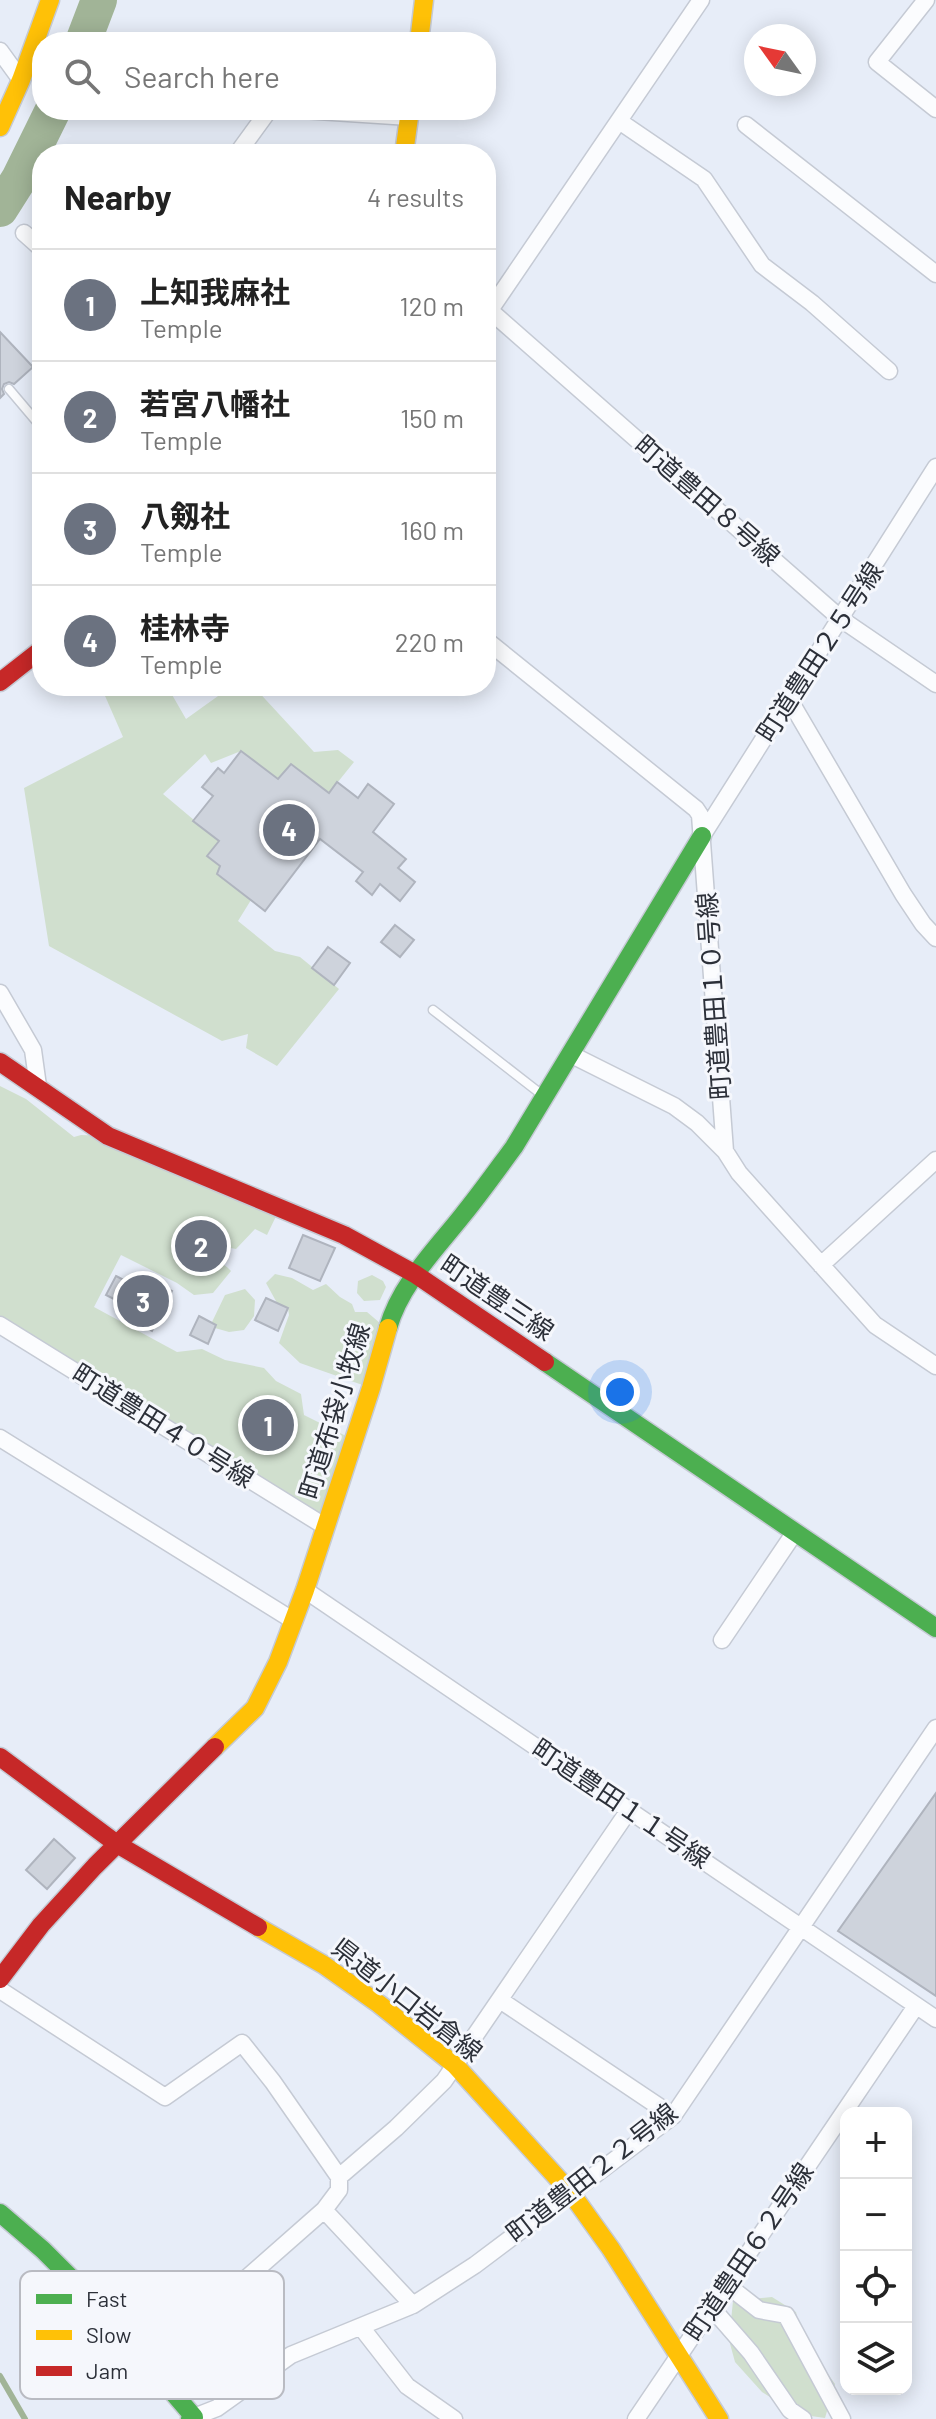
<!DOCTYPE html>
<html lang="en">
<head>
<meta charset="utf-8">
<style>
	:root { --surface:#fff; --page:#f2f2f2; --text:#222; --muted:#767676; --line:#e0e0e0; --accent:#0f766e }
	body { margin:0; font-family:Barlow,"Noto Sans JP",sans-serif; background:var(--page); color:var(--text) }
	.controls { position:absolute; right:24px; bottom:24px; display:grid; overflow:hidden; border-radius:16px; box-shadow:0 4px 20px #0003 }
	.controls button { width:72px; height:72px; display:grid; place-items:center; padding:0; border:0; border-bottom:2px solid var(--line); background:var(--surface); color:var(--text); font:40px sans-serif }
	.compass { position:absolute; left:744px; top:24px; width:72px; height:72px; border-radius:50%; background:var(--surface); box-shadow:0 4px 20px #0003; rotate:303deg }
	.you { position:absolute; left:620px; top:1392px; width:28px; height:28px; margin:-20px; border:6px solid #fff; border-radius:50%; background:#1a73e8; box-shadow:0 0 0 12px #1a73e833 }
	.badge { display:grid; place-items:center; width:52px; height:52px; border-radius:50%; background:var(--accent); color:#fff; font-size:26px; font-weight:700 }
	.pin { position:absolute; translate:-50% -50%; border:4px solid #fff; box-shadow:0 2px 8px #0006 }
	.list { margin:0; padding:0; list-style:none }
	h2 { display:flex; justify-content:space-between; align-items:center; height:104px; margin:0; padding:0 32px; font-size:34px }
	h2 small { font-size:26px; font-weight:400; color:var(--muted) }
	.list li { display:grid; grid-template-columns:52px 1fr auto; gap:24px; align-items:center; box-sizing:border-box; height:112px; padding:0 32px; border-top:2px solid var(--line) }
	.list b { display:block; font-size:30px; white-space:nowrap }
	.list p { margin:0; font-size:26px; white-space:nowrap; color:var(--muted) }
	.list em { font-size:26px; font-style:normal; color:var(--muted) }
	.icon { flex:none; width:44px; height:44px; fill:none; stroke:currentColor; stroke-width:2; stroke-linecap:round; stroke-linejoin:round }
	.map { position:relative; flex:none; width:936px; height:2419px; overflow:hidden }
	.search { position:absolute; background:var(--surface); box-shadow:0 4px 20px #0003; left:32px; top:32px; width:464px; height:88px; display:flex; align-items:center; gap:20px; box-sizing:border-box; padding:0 28px; border-radius:32px; color:var(--muted); font-size:30px }
	.panel { position:absolute; background:var(--surface); box-shadow:0 4px 20px #0003; left:32px; top:144px; width:464px; height:552px; border-radius:32px }
	.map>svg:first-child { display:block }
	.green { fill:#d0dfce }
	.lines { fill:none; stroke-linecap:round; stroke-linejoin:round }
	.stream { stroke:#a1b497; stroke-width:6 }
	.river { stroke:#a1b497; stroke-width:36 }
	.building { fill:#ced3dc; stroke:#afb4be; stroke-width:2 }
	.lane-casing { stroke:#c5cad4; stroke-width:11 }
	.street-casing { stroke:#c5cad4; stroke-width:19 }
	.fast-casing { stroke:#c5cad4; stroke-width:21 }
	.slow-casing { stroke:#c5cad4; stroke-width:21 }
	.jam-casing { stroke:#c5cad4; stroke-width:21 }
	.lane { stroke:#fbfcfe; stroke-width:8 }
	.street { stroke:#fbfcfe; stroke-width:16 }
	.fast { stroke:#4caf50; stroke-width:18 }
	.slow { stroke:#ffc107; stroke-width:18 }
	.jam { stroke:#c62828; stroke-width:18 }
	.labels { text-anchor:middle; stroke-width:6; stroke-linejoin:round; paint-order:stroke }
	.street-label { font-size:26px; fill:#2c3039; stroke:#f5f7fc }
	.key { fill:#f5f7fc; stroke:#b9bbc2; stroke-width:2 }
	.key-label { font-size:22px; fill:#2c3039 }
</style>
</head>
<body>
<div class="map">
<svg width="936" height="2419" viewBox="0 0 936 2419">
	<rect width="100%" height="100%" fill="#e7edf8"/>
	<!-- green -->
	<path class="green" d="M111,686H167L186,719L232,686H253L314,752L338,750L354,762L329,793L291,764L278,779L241,751L211,763L205,754L163,794L219,841L207,856L220,866L251,900L238,921L275,951L300,957L339,989L277,1066L246,1048L248,1034L222,1041L49,946L24,788L123,737L102,689Z
		M0,1086L26,1099L74,1137L81,1135L108,1136L280,1208L267,1235L255,1229L236,1249L220,1246L199,1235L190,1242L187,1252C193,1255 200,1261 206,1261C217,1262 223,1262 231,1271L213,1293L194,1295L177,1283L121,1255L94,1307L177,1352L202,1349L225,1360L264,1368L276,1381L301,1394L304,1415L354,1440L326,1527L0,1316Z
		M275,1274L292,1278L313,1290L326,1284L340,1297L352,1304L355,1312H367L387,1329L371,1388L300,1363L279,1343L289,1315L288,1308L277,1303L266,1283Z
		M372,1275L383,1281L386,1287L380,1300L364,1301L357,1293L358,1281Z
		M245,1289L255,1300L254,1316L244,1330L229,1332L215,1328L216,1325L212,1322L225,1295Z
		M772,2297L796,2312L802,2338L835,2384L825,2418L797,2414L762,2392L735,2362L729,2340L733,2301Z"/>
	<g class="lines">
		<!-- stream -->
		<path class="stream" d="M0,2376L25,2419"/>
		<!-- river -->
		<path class="river" d="M83,42L99,0
			M0,209L19,179L53,110"/>
	</g>
	<!-- building -->
	<path class="building" d="M0,332L33,367L14,384L9,382L4,384L2,389L4,394L0,398Z
		M241,751L278,779L291,764L329,793L337,782L358,798L368,784L394,804L373,832L406,859L398,868L415,882L400,901L380,884L372,895L356,881L363,872L320,839L265,911L217,874L220,866L207,856L219,841L193,821L213,796L202,787L218,768L224,773Z
		M395,925L414,940L400,957L381,942Z
		M328,947L350,963L334,985L312,968Z
		M303,1235L335,1248L320,1281L289,1268Z
		M116,1276L141,1289L146,1278L172,1291L152,1331L125,1317L130,1307L106,1295Z
		M266,1298L288,1308L278,1331L255,1320Z
		M199,1316L216,1325L208,1344L190,1335Z
		M936,1793V1996L838,1931Z
		M54,1839L75,1858L47,1889L26,1870Z"/>
	<g class="lines">
		<!-- lane casing -->
		<g class="lane-casing">
			<path id="lane" d="M9,389L42,428
				M433,1010L541,1094"/>
		</g>
		<!-- street casing -->
		<g class="street-casing">
			<path id="street" d="M926,0L877,62L936,109
				M0,51L21,80
				M302,110L409,117
				M619,121L704,179L762,265L812,303L889,371
				M746,125L936,274
				M237,154L269,110
				M24,233L42,249
				M486,307L841,619L936,684
				M490,310L701,0
				M486,640L696,809L700,815L725,1151L739,1173L875,1325L936,1366
				M789,699L903,894L923,924L936,938
				M702,836L936,467
				M0,993L33,1050L38,1086
				M570,1054L674,1106L697,1123L725,1151
				M821,1265L936,1160
				M0,1325L326,1527
				M0,1438L294,1621
				M305,1590L936,2019
				M722,1640L795,1532
				M0,1990L165,2097L242,2043L273,2082L339,2177
				M500,2000L673,2116
				M324,2210L413,2305
				M727,2285L759,2310L786,2315L842,2419
				M711,2307L751,2353L790,2410L803,2419
				M361,2327L407,2386L454,2419
				M149,2364L324,2210L339,2190V2177L396,2128L444,2081L629,1810
				M195,2419L194,2417L217,2408L291,2355L413,2305L475,2265L673,2116L936,1728
				M636,2419L916,2006"/>
		</g>
		<!-- fast casing -->
		<g class="fast-casing">
			<path id="fast" d="M388,1328C400,1285 435,1250 462,1216C480,1194 497,1170 514,1147L702,836
				M545,1362L936,1628
				M0,2213L43,2250L96,2303L194,2417L190,2419"/>
		</g>
		<!-- slow casing -->
		<g class="slow-casing">
			<path id="slow" d="M419,42L424,0
				M0,127L21,80L50,0
				M404,154L410,110
				M215,1747L255,1708L278,1662L305,1590L371,1388L388,1328
				M258,1927L324,1965L379,2004L455,2065L571,2193L611,2249L719,2419"/>
		</g>
		<!-- jam casing -->
		<g class="jam-casing">
			<path id="jam" d="M0,682L42,649
				M0,1062L108,1136L344,1235L415,1274L545,1362
				M0,1757L117,1844L258,1927
				M0,1979L41,1925L95,1866L215,1747"/>
		</g>
		<!-- lane -->
		<use href="#lane" class="lane"/>
		<!-- street -->
		<use href="#street" class="street"/>
		<!-- fast -->
		<use href="#fast" class="fast"/>
		<!-- slow -->
		<use href="#slow" class="slow"/>
		<!-- jam -->
		<use href="#jam" class="jam"/>
	</g>
	<g class="labels">
		<!-- street labels -->
		<g class="street-label">
			<text transform="translate(707 501) rotate(41)" y="9">町道豊田８号線</text>
			<text transform="translate(820 652) rotate(-57)" y="9">町道豊田２５号線</text>
			<text transform="translate(714 996) rotate(-94)" y="9">町道豊田１０号線</text>
			<text transform="translate(497 1298) rotate(34)" y="9">町道豊三線</text>
			<text transform="translate(335 1411) rotate(-73)" y="9">町道布袋小牧線</text>
			<text transform="translate(163 1426) rotate(32)" y="9">町道豊田４０号線</text>
			<text transform="translate(621 1804) rotate(34)" y="9">町道豊田１１号線</text>
			<text transform="translate(407 2000) rotate(38)" y="9">県道小口岩倉線</text>
			<text transform="translate(592 2173) rotate(-38)" y="9">町道豊田２２号線</text>
			<text transform="translate(749 2252) rotate(-56)" y="9">町道豊田６２号線</text>
		</g>
	</g>
	<!-- legend -->
	<rect x="20" y="2271" width="264" height="128" rx="12" class="key"/>
	<rect x="36" y="2294" width="36" height="10" fill="#4caf50"/>
	<rect x="36" y="2330" width="36" height="10" fill="#ffc107"/>
	<rect x="36" y="2366" width="36" height="10" fill="#c62828"/>
	<g class="key-label">
		<text x="86" y="2307">Fast</text>
		<text x="86" y="2343">Slow</text>
		<text x="86" y="2379">Jam</text>
	</g>
</svg>
<div class="controls">
<button>+</button>
<button>−</button>
<button><svg class="icon" aria-label="locate" viewBox="0 0 24 24"><circle cx="12" cy="12" r="6"/><path d="M12 2v4M12 18v4M2 12h4M18 12h4"/></svg></button>
<button><svg class="icon" aria-label="layers" viewBox="0 0 24 24"><path d="M12 4l9 5-9 5-9-5zM3 14l9 5 9-5"/></svg></button>
</div>
<svg class="compass" viewBox="-18 -18 36 36"><path d="M0-13l5 13h-10z" fill="#e53935"/><path d="M0 13l5-13h-10z" fill="#767676"/></svg>
<div class="you"></div>
<div class="pin badge" style="left:268px;top:1425px;background:#6b7280">1</div>
<div class="pin badge" style="left:201px;top:1246px;background:#6b7280">2</div>
<div class="pin badge" style="left:143px;top:1301px;background:#6b7280">3</div>
<div class="pin badge" style="left:289px;top:830px;background:#6b7280">4</div>
<div class="search"><svg class="icon" aria-label="search" viewBox="0 0 24 24"><circle cx="10" cy="10" r="6"/><path d="M15 15l6 6"/></svg>Search here</div>
<section class="panel">
<h2>Nearby<small>4 results</small></h2>
<ul class="list">
<li><span class="badge" style="background:#6b7280">1</span><div><b>上知我麻社</b><p>Temple</p></div><em>120 m</em></li>
<li><span class="badge" style="background:#6b7280">2</span><div><b>若宮八幡社</b><p>Temple</p></div><em>150 m</em></li>
<li><span class="badge" style="background:#6b7280">3</span><div><b>八剱社</b><p>Temple</p></div><em>160 m</em></li>
<li><span class="badge" style="background:#6b7280">4</span><div><b>桂林寺</b><p>Temple</p></div><em>220 m</em></li>
</ul>
</section>
</div>
</body>
</html>
